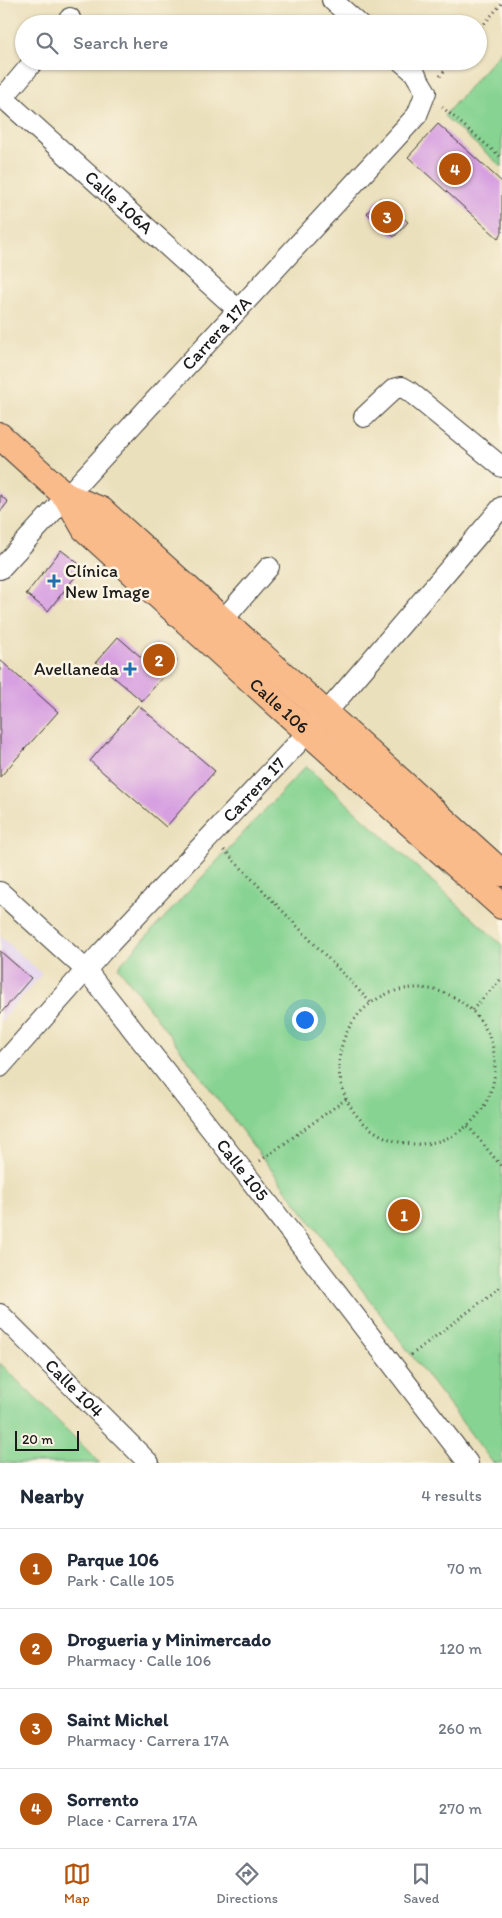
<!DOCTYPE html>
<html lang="en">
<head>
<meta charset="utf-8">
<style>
	:root { --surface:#fff; --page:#f6f6f7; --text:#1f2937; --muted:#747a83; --line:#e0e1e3; --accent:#b45309 }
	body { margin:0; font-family:Itim,sans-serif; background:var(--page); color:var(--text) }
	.scale { position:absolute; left:15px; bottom:12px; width:64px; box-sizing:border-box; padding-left:5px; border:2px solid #1c1c1c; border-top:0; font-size:14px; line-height:18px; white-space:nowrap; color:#1c1c1c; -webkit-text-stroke:4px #fcf5e5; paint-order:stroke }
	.you { position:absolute; left:304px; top:1019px; width:18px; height:18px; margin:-12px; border:4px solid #fff; border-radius:50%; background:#1a73e8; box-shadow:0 0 0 8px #1a73e833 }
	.badge { display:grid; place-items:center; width:32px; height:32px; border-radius:50%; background:var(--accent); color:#fff; font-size:16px; font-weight:700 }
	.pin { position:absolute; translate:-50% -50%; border:2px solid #fff; box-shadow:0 1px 5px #0006 }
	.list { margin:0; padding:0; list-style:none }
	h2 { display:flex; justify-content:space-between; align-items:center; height:65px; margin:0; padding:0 20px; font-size:21px }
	h2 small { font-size:16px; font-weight:400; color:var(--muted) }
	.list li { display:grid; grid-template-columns:32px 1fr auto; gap:15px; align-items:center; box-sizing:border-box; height:80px; padding:0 20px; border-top:1px solid var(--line) }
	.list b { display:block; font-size:19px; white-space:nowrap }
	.list p { margin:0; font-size:16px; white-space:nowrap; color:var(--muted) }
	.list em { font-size:16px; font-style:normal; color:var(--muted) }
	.icon { flex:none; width:28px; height:28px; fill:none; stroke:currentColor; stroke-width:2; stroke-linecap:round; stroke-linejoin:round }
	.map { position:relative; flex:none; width:502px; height:1463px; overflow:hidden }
	.search { position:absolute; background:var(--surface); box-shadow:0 1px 4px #0004; left:15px; right:15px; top:15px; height:55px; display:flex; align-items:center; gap:12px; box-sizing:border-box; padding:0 18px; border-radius:28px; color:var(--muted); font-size:19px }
	.sheet { height:385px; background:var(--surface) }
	nav { display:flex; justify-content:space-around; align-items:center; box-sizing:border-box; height:70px; border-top:1px solid var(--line); background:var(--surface); font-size:14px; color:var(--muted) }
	nav a { display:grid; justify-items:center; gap:2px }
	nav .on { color:var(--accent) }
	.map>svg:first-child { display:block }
	.built { fill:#e3d3f2 }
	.green { fill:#86d392; stroke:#517857 }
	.building { fill:#d7a0e1 }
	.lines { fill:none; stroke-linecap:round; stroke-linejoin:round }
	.minor-casing { stroke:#3b3934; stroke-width:22 }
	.major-casing { stroke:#3b3934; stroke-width:28 }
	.path { stroke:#3b3934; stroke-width:3; stroke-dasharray:1 4; stroke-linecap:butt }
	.minor { stroke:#fff; stroke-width:20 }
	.major { stroke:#fabb8b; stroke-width:26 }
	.poi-dot { fill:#1f6fb2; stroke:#fcf5e5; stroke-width:2 }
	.labels { text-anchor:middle; stroke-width:5; stroke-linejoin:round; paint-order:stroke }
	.street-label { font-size:18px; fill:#1c1c1c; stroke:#fcf5e5 }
	.poi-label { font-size:18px; fill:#1c1c1c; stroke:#fcf5e5; text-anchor:start }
</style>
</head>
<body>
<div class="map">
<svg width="502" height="1463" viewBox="0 0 502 1463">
	<rect width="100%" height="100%" fill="#fcf5e5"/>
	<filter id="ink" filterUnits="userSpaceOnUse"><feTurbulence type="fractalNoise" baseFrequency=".02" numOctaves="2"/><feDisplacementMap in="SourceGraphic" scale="10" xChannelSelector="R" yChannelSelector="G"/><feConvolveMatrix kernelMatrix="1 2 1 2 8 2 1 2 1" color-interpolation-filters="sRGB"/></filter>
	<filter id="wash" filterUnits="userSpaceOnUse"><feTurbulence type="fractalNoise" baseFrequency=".0096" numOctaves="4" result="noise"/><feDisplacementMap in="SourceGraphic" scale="20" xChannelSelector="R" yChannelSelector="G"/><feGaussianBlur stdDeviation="1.12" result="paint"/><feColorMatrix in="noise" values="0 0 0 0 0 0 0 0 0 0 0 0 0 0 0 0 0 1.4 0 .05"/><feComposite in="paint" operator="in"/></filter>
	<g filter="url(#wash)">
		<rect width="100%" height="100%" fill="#ebe0bc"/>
		<!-- built -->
		<path class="built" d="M0,936L42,974L0,1022Z"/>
		<!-- green -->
		<path class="green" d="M502,50V167L444,116Z
			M306,766L502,945V1463H493L118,967Z
			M0,1363L100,1463H0Z"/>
		<g id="blocks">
			<!-- building -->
			<path class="building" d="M438,124L502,182V233L498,238L408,157Z
				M380,198L408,222L394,237L367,213Z
				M0,495L8,502L0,512Z
				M61,550L83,567L48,611L26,594Z
				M118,637L142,658L156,643L177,661L142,701L96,662Z
				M0,660L58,712L0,777Z
				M138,705L215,771L166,827L90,761Z
				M0,951L31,978L0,1014Z"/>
		</g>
	</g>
	<g filter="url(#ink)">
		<use href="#blocks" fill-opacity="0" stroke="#3b3934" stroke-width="1"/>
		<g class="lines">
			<!-- minor casing -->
			<g class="minor-casing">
				<g id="minor">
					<path d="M332,0L359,24"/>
					<path d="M66,24L70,18"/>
					<path id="s1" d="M0,95L237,309"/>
					<path d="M3,98L34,61"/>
					<path d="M364,417L394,389L402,387L409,391L502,467"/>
					<path id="s2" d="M0,569L417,115L426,92L414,72L401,61"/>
					<path d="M223,620L269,567"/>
					<path id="s3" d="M0,892L86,970L245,1173L468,1463"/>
					<path id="s4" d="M0,1067L102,952L326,713L502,507"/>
					<path id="s5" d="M0,1314L149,1463"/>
				</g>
			</g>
			<!-- major casing -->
			<g class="major-casing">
				<g id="major">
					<path id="s6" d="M0,436L66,496L85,529L286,712L502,906"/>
					<path d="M66,496L101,510L502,873"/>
				</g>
			</g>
			<!-- path -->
			<path class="path" d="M478,31L502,3
				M440,76L452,61
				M442,107L502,158
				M224,850L371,1003
				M339 1066a78 78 0 1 1 156 0a78 78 0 1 1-156 0Z
				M472,1010L502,978
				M468,1126L502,1167
				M260,1161L346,1099
				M411,1355L502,1286"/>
			<!-- minor -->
			<use href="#minor" class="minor"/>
			<!-- major -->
			<use href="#major" class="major"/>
		</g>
	</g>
	<!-- markers -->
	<g class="poi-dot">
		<path d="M51.5 573.5h5v5h5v5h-5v5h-5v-5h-5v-5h5z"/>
		<path d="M127.5 661.5h5v5h5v5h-5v5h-5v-5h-5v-5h5z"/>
	</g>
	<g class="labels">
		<!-- street labels -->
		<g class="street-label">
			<text dy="6" stroke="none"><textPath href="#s1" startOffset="160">Calle 106A</textPath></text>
			<text dy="6" stroke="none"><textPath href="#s2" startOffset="320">Carrera 17A</textPath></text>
			<text dy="6" stroke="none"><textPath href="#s6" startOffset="390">Calle 106</textPath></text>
			<text dy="6" stroke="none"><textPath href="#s4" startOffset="376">Carrera 17</textPath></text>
			<text dy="6" stroke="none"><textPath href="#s3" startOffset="370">Calle 105</textPath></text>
			<text dy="6" stroke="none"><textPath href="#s5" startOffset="105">Calle 104</textPath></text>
		</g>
		<!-- poi labels -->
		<g class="poi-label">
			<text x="65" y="577">Clínica<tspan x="65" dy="21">New Image</tspan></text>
			<text x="119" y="675" text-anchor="end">Avellaneda</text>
		</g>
	</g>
</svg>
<div class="scale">20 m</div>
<div class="you"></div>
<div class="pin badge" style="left:404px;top:1215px">1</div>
<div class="pin badge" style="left:159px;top:660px">2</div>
<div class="pin badge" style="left:387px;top:217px">3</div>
<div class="pin badge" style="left:455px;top:169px">4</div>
<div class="search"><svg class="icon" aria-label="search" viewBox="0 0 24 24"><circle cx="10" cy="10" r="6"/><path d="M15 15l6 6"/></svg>Search here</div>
</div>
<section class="sheet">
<h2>Nearby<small>4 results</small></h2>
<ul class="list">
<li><span class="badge">1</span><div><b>Parque 106</b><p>Park · Calle 105</p></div><em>70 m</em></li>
<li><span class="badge">2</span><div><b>Drogueria y Minimercado</b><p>Pharmacy · Calle 106</p></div><em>120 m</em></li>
<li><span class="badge">3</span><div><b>Saint Michel</b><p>Pharmacy · Carrera 17A</p></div><em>260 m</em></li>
<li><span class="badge">4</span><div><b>Sorrento</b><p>Place · Carrera 17A</p></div><em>270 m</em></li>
</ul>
</section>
<nav>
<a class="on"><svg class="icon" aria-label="map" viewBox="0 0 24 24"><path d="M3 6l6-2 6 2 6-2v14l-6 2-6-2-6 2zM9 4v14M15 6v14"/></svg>Map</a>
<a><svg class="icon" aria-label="directions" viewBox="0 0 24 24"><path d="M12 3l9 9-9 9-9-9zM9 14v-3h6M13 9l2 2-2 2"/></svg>Directions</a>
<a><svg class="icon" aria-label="saved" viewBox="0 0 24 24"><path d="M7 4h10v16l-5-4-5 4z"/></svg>Saved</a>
</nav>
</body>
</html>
